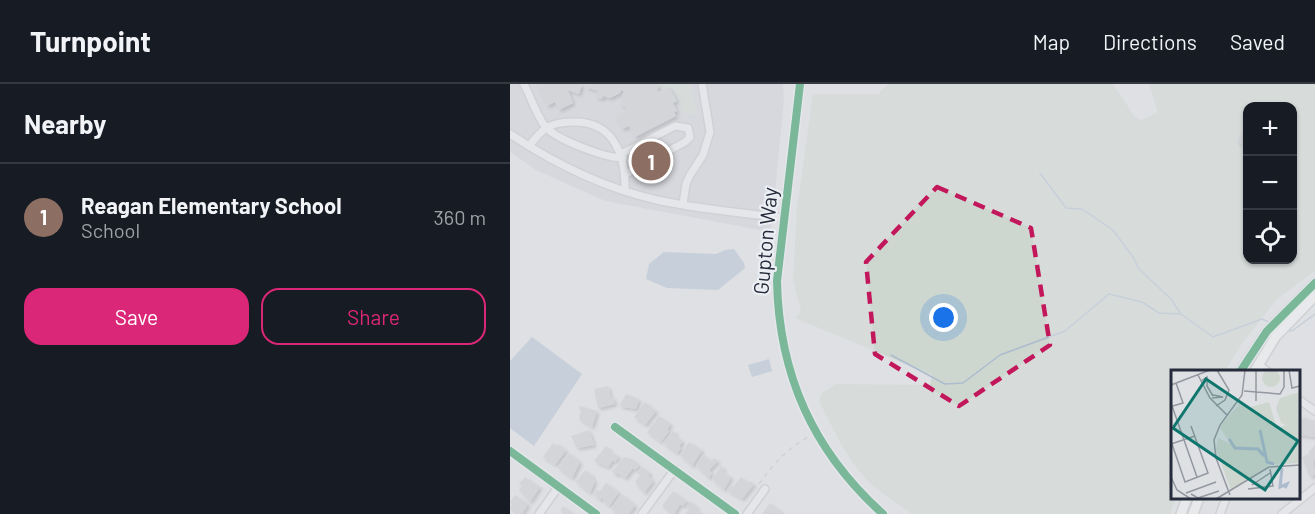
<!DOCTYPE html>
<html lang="en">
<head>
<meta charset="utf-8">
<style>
	:root { --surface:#171b24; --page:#242831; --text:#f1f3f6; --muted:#9ea1a6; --line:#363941; --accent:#db2777 }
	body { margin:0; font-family:Barlow,sans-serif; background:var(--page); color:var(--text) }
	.controls { position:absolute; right:18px; top:18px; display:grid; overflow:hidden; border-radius:12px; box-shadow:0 2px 4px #0004 }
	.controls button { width:54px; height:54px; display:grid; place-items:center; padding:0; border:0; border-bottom:2px solid var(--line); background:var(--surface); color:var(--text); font:30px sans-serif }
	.you { position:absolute; left:434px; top:234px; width:21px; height:21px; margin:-15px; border:4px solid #fff; border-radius:50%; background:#1a73e8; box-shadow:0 0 0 9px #1a73e833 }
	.badge { display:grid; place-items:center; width:39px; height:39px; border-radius:50%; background:var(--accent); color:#fff; font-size:20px; font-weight:700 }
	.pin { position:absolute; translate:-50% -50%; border:3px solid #fff; box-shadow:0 2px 6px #0006 }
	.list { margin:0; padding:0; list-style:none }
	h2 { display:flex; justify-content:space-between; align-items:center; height:78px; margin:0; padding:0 24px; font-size:26px }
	h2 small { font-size:20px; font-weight:400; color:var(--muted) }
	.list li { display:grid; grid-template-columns:39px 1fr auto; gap:18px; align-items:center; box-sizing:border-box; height:108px; padding:0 24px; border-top:2px solid var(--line) }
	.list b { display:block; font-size:22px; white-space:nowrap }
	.list p { margin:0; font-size:20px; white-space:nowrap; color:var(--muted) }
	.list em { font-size:20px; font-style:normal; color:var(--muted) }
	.actions { display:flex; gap:12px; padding:18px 24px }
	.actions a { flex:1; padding:14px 0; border:2px solid var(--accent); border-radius:18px; text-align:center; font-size:21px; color:var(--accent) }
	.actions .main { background:var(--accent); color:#fff }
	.icon { flex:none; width:33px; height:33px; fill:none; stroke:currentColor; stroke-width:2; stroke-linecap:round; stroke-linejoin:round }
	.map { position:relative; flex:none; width:805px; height:430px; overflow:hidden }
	header { display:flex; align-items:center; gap:36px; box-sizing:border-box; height:84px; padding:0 30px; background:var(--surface); border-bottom:2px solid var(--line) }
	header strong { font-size:28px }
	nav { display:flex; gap:33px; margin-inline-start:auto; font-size:21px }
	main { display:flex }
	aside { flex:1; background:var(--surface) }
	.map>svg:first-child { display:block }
	.built { fill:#cccfd7 }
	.green { fill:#ced7cf; fill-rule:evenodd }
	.water { fill:#acbbce }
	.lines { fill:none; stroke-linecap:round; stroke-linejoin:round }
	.stream { stroke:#acbbce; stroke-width:1.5 }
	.building { fill:#c6c8cc; filter:url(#shadow) }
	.minor-casing { stroke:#bcbec2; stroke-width:10 }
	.major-casing { stroke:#babdc1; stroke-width:12 }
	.path { stroke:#c0c1c6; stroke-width:1.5; stroke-dasharray:4.5 4.5; stroke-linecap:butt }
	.minor { stroke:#edeef0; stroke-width:7 }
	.major { stroke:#f2f3f4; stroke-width:9 }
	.cycleway-casing { stroke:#ebeef3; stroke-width:11 }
	.cycleway { stroke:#00873e; stroke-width:8 }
	.marked { fill:none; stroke:#c2185b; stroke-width:4.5; stroke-dasharray:12 8; stroke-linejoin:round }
	.labels { text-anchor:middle; stroke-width:4.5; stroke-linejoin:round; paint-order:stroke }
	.street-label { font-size:21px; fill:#262c3b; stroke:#ebeef3 }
	.inset-river { fill:none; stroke:#acbbce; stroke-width:3 }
	.inset-road { fill:none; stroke:#9498a0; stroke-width:1.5 }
	.view { fill:#0f766e; fill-opacity:0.15; stroke:#0f766e; stroke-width:3 }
	.inset-edge { fill:none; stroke:#262c3b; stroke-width:3 }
</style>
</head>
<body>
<header>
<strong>Turnpoint</strong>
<nav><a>Map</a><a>Directions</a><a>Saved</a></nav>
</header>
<main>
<aside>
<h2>Nearby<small></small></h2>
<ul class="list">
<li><span class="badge" style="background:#8d6e63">1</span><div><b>Reagan Elementary School</b><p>School</p></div><em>360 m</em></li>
</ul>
<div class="actions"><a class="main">Save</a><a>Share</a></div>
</aside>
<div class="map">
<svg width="805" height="430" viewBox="0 0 805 430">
	<defs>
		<filter id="shadow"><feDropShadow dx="2.5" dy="2.5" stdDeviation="1.5" flood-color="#0004"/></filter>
	</defs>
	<rect width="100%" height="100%" fill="#dee0e4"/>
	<!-- built -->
	<path class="built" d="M0,0H273L274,17L261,148L95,117L26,86L0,68Z"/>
	<!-- green -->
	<path class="green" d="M146,0H181L182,8L168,15L160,2L150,7L148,6L150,1Z
		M378,0H603L625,33L631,36L648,29L639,0H805V187L767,215L731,261L715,287L662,288V414H666L660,430H402C382,416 359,402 345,382C331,362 320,339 309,317L312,309L326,300L420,301L422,291L285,234L291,228L283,195L287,124L303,10H368ZM738,22H782V176H738Z
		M183,9L187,30L173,29L168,16Z"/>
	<!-- water -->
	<path class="water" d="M224,165L234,179L235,184L208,206L157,204L136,195L139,180L154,168L206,170L215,166Z
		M22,253L72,290L24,362L0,344V277Z
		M259,275L262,287L242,293L238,281Z"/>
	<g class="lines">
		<!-- stream -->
		<path class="stream" d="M530,89L556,124L572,125L603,146L623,173L629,185L661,215L671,230L703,253L752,235L761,239
			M776,246L782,247L805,230
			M381,271L435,300L453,299L490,271L555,247L599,210L632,218L649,229L671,230"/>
	</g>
	<!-- building -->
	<path class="building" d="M26,0H72L69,10L58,6L63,19L49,26L45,18L37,22Z
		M77,0H146L149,1L147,7L150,8L159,3L167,17L163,19L167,27L164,28L166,32L125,53L119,42L112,45L105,31L115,26L116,23L110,21L114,7L111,6L110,9L100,14L93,12L92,15L85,13L88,7L76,3Z
		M733,47L738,50V64L726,57Z
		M98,302L101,314L103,313L105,320L88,324L84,305Z
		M116,310L129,315L126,325L109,322Z
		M135,318L146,327L135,341L124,333Z
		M70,322L87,327L82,343L69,335L71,326H69Z
		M149,332L161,340L157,345L159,347L151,358L137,348Z
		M793,333L805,337V353L788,351V334L793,335Z
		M79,346L84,361L67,364L61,352Z
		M163,347L166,349L164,351L173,357L169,362L171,364L167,369L153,359Z
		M179,358L192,366L182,382L170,371Z
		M43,359L47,362L48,360L56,366L45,381L38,376L39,374L37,376L33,373Z
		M805,361V376L803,378L805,390L800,393L792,373L800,369L798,368Z
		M96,362L100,365L99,367L109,372L105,378L103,376L98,383L84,377Z
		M60,369L70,378L62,394L48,384Z
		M194,371L202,377L204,374L208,377L199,386L202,389L199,394L186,382Z
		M114,373L120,375L121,374L129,381L125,386L123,384L115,394L108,389L106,391L102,388Z
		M211,382L214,384L212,387L221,393L214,406L202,395Z
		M132,383L140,389L138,391L143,397L134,409L125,398L130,391L127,389Z
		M75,386L83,392L82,394L85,397L80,409L66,398Z
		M15,393L30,403L20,418L9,406L12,402L9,400Z
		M231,393L238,399L240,397L244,400L232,415L217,406L221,401L223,403Z
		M96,399L109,408L99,422L93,417L94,416L92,414L90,416L84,411L87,406L90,407Z
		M163,407L177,417L173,422L170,420L164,430L152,422Z
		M112,410L125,421L119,430H108L101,425Z
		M5,411L18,420L12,430H4L5,428L0,425L2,420L0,418Z
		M180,417L187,423L186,425L193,430H174L179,426L176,423Z
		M260,419L272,428L271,430H252Z
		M53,422L64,430H51L53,428L50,427Z"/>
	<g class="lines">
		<!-- minor casing -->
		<g class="minor-casing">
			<path id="minor" d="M14,0C21,13 26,31 35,42C46,56 96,74 113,74
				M290,0L267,197C269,291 303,367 373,430
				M0,50C45,80 94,104 147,116C188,125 232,129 275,134
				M19,62C24,56 29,49 35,45C43,39 53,38 62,38C104,36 116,72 115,107
				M111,70L165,42L178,44L180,53L175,58L116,90
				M173,120L176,100L180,91L193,71L200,48L192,0
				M748,280L758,288
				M788,315L805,327
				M105,343L225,430
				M0,367L86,430
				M29,430L49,402
				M132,430L165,385
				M237,430L255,405
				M710,430L716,414
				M772,430L805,404"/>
		</g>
		<!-- major casing -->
		<g class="major-casing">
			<path id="major" d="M730,288L757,247L805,199
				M744,288L766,252L805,212
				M671,430L677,414
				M683,430L689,414"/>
		</g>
		<!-- path -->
		<path class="path" d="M249,400C263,380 277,365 298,353"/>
		<!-- minor -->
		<use href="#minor" class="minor"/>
		<!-- major -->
		<use href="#major" class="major"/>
		<!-- cycleway casing -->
		<g class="cycleway-casing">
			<path id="cycleway" d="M290,0L267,197C269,291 303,367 373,430
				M730,288L757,247L805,199
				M105,343L225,430
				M0,367L86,430"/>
		</g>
		<!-- cycleway -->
		<use href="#cycleway" class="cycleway"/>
	</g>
	<!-- marked area -->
	<path d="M0 0H805V430H0ZM427,103L521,144L540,261L449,322L365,270L356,178Z" fill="#dee0e4" fill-opacity=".55" fill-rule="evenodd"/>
	<path class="marked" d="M427,103L521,144L540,261L449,322L365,270L356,178Z"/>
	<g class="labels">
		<!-- street labels -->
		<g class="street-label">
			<text transform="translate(256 157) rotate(-85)" y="7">Gupton Way</text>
		</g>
	</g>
	<!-- overview -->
	<g transform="translate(661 286)">
		<rect width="129" height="129" fill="#dee0e4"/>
		<path d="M91 8a9 9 0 1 1 18 0a9 9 0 1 1-18 0ZM129,22V93L99,95L60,120L45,80L47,68L61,75L49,58L52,53L69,33L76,38L98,32L107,62L109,57L115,55L110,53L105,38L109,28Z" fill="#ced7cf"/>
		<path class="inset-river" d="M89,60L96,92L103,94M58,69L64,78L87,79L93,86M111,98L109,117L116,114L114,118"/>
		<path class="inset-road" d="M118,0L121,18L129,16M27,5L39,28L56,45M30,11L36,7V16L42,26M0,15L39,0M73,21L109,24L113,17V0M41,28L52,27L42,25M85,31V0M0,33L26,107M2,36L12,33L5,13M45,36L54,30L58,20L46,0M0,74L24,66M1,74L14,112L37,103L20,56M0,107L6,120L20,129M81,115L99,103M77,119L102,116L99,99M15,123L45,112M20,124L27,128L48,121M59,125L45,88L43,70L49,55L71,25L74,0M45,129L98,97L129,95"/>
		<path class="view" d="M35,9L127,71L94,120L2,58Z"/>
		<rect width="129" height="129" class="inset-edge"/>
	</g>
</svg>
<div class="controls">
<button>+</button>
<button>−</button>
<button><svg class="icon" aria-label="locate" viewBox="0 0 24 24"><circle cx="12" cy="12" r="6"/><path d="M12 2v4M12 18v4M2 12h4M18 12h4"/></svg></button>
</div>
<div class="you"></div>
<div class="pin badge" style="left:141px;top:77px;background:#8d6e63">1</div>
</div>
</main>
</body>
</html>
